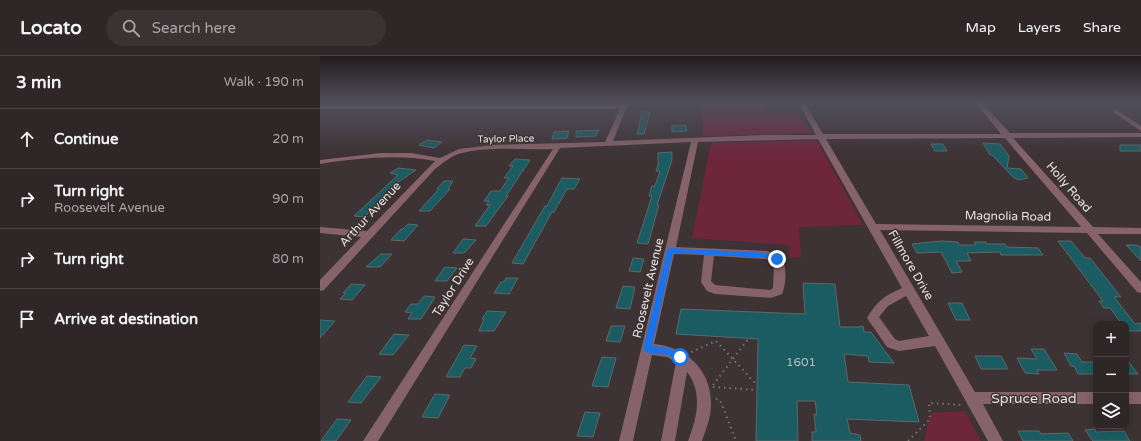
<!DOCTYPE html>
<html lang="en">
<head>
<meta charset="utf-8">
<style>
	:root { --surface:#2e2627; --page:#3a3233; --text:#f1f3f6; --muted:#a7a5a7; --line:#494344 }
	body { margin:0; font-family:"Varela Round",sans-serif; background:var(--page); color:var(--text) }
	.controls { position:absolute; right:12px; bottom:12px; display:grid; overflow:hidden; border-radius:8px; box-shadow:0 2px 10px #0003 }
	.controls button { width:36px; height:36px; display:grid; place-items:center; padding:0; border:0; border-bottom:1px solid var(--line); background:var(--surface); color:var(--text); font:20px sans-serif }
	.stop { position:absolute; width:12px; height:12px; margin:-9px; border:3px solid #1a73e8; border-radius:50%; background:#fff }
	.stop.end { background:#1a73e8; border-color:#fff; box-shadow:0 1px 4px #0008 }
	.list { margin:0; padding:0; list-style:none }
	h2 { display:flex; justify-content:space-between; align-items:center; height:52px; margin:0; padding:0 16px; font-size:17px }
	h2 small { font-size:13px; font-weight:400; color:var(--muted) }
	.list li { display:grid; grid-template-columns:26px 1fr auto; gap:12px; align-items:center; box-sizing:border-box; height:60px; padding:0 16px; border-top:1px solid var(--line) }
	.list b { display:block; font-size:15px; white-space:nowrap }
	.list p { margin:0; font-size:13px; white-space:nowrap; color:var(--muted) }
	.list em { font-size:13px; font-style:normal; color:var(--muted) }
	.icon { flex:none; width:22px; height:22px; fill:none; stroke:currentColor; stroke-width:2; stroke-linecap:round; stroke-linejoin:round }
	.map { position:relative; flex:none; width:821px; height:385px; overflow:hidden }
	header { display:flex; align-items:center; gap:24px; box-sizing:border-box; height:56px; padding:0 20px; background:var(--surface); border-bottom:1px solid var(--line) }
	header strong { font-size:19px }
	nav { display:flex; gap:22px; margin-inline-start:auto; font-size:14px }
	.search { width:280px; height:36px; background:var(--page); display:flex; align-items:center; gap:10px; box-sizing:border-box; padding:0 14px; border-radius:22px; color:var(--muted); font-size:15px }
	main { display:flex }
	aside { flex:1; background:var(--surface) }
	.map>svg:first-child { display:block }
	.green { fill:#6e263d }
	.building { fill:#1a5c62; stroke:#5b696a }
	.lines { fill:none; stroke-linecap:round; stroke-linejoin:round }
	.path { stroke:#7c7274; stroke-width:2; stroke-dasharray:1.5 4; stroke-linecap:butt }
	.minor { fill:#86626a; fill-rule:evenodd }
	.route { fill:#1a73e8 }
	.labels { text-anchor:middle; stroke-width:3; stroke-linejoin:round; paint-order:stroke }
	.far-street-label { font-size:10px; fill:#e7dfe1; stroke:#3d3234 }
	.street-label { font-size:12px; fill:#e7dfe1; stroke:#3d3234 }
	.near-number-label { font-size:12px; fill:#b4bec1 }
	.near-street-label { font-size:14px; fill:#e7dfe1; stroke:#3d3234 }
</style>
</head>
<body>
<header>
<strong>Locato</strong>
<div class="search"><svg class="icon" aria-label="search" viewBox="0 0 24 24"><circle cx="10" cy="10" r="6"/><path d="M15 15l6 6"/></svg>Search here</div>
<nav><a>Map</a><a>Layers</a><a>Share</a></nav>
</header>
<main>
<aside>
<h2>3 min<small>Walk · 190 m</small></h2>
<ul class="list">
<li><svg class="icon" aria-label="ahead" viewBox="0 0 24 24"><path d="M12 20V5M6 11l6-6 6 6"/></svg><div><b>Continue</b></div><em>20 m</em></li>
<li><svg class="icon" aria-label="right" viewBox="0 0 24 24"><path d="M7 20v-9h11M14 6l5 5-5 5"/></svg><div><b>Turn right</b><p>Roosevelt Avenue</p></div><em>90 m</em></li>
<li><svg class="icon" aria-label="right" viewBox="0 0 24 24"><path d="M7 20v-9h11M14 6l5 5-5 5"/></svg><div><b>Turn right</b></div><em>80 m</em></li>
<li><svg class="icon" aria-label="arrive" viewBox="0 0 24 24"><path d="M6 21V4h12l-3 4 3 4H6"/></svg><div><b>Arrive at destination</b></div></li>
</ul>
</aside>
<div class="map">
<svg width="821" height="385" viewBox="0 0 821 385">
	<rect width="100%" height="100%" fill="#3d3234"/>
	<!-- green -->
	<path class="green" d="M382,46H443L447,56L478,57L492,77L383,80Z
		M497,84L543,169L479,171L481,202L469,201V189L372,182L391,87Z
		M645,355L661,385H604L611,357Z"/>
	<!-- building -->
	<path class="building" d="M322,56H330L324,78H317Z
		M366,69L367,75L352,76V70Z
		M279,74L276,80L256,81V75Z
		M249,75L247,82L232,83L234,76Z
		M107,84L122,86L114,92L99,89Z
		M663,87L680,88L689,100L687,112L701,113L708,122L698,124L693,121L672,99H670Z
		M611,88H623L627,95H615Z
		M800,89H821V95H800Z
		M352,96V104L337,149H339L328,188L317,187L332,140H329L332,130H335L340,115H336L338,109V97Z
		M195,103L210,104L186,140H188L166,170H155L170,149H166L169,145H164L171,135H180L189,122H184L193,110H189Z
		M78,112L96,114L74,129H79L52,157L49,156L45,161L34,160L78,119L70,117Z
		M242,122L260,123L254,133H247L234,156H232L203,208L192,207L225,150H227Z
		M124,125H133L128,133H130L110,155H99L119,133H117Z
		M88,168L98,169L84,185L71,184L81,173H83Z
		M143,183L156,184L144,197H133Z
		M621,185L638,186L639,189H656L654,186H666V188H685L687,191L718,192L723,199H681L680,196L647,197L651,205H636L642,216L632,217L621,196L597,197L592,188Z
		M738,185H751L765,202H770L801,241H794L815,268L821,267V275H806V268H802L790,252H784L779,245H783Z
		M806,189H816L821,191V205Z
		M61,198H72L60,211H46Z
		M313,202L324,203L320,216L309,215Z
		M125,211L137,212L127,225H115Z
		M186,222H198L189,238L174,237L181,226H184Z
		M483,227L515,228L520,271H538L543,270L544,276H551L574,307L549,306L548,300L524,298L528,326L589,329L599,366L527,363L530,377L540,379L541,385H492V376H496L494,358L497,359L495,345H477L478,385H436L438,283L356,278L361,253L485,258Z
		M31,228L45,229L32,244L20,243L26,237H23Z
		M303,230L315,231L310,253L296,252Z
		M104,240L115,241L101,263H88L92,257L85,256L91,248H98Z
		M628,247H642L650,264H636Z
		M167,255L186,256L174,275H159L164,263H162Z
		M0,264L15,265L0,282Z
		M291,270H305L300,286L286,285Z
		M74,278L89,279L73,299L59,298Z
		M144,289L157,290L150,302L156,303L151,312H145L140,321H126Z
		M711,293H724L737,314H717L719,318L705,317L697,302L717,303Z
		M744,297L757,298L762,306H776V318H758L754,310H751Z
		M655,300H681L688,313H661Z
		M282,301L296,302L288,331L272,330Z
		M806,302L818,318H806Z
		M47,320L61,321L41,347L28,346Z
		M115,338L130,339L118,362L102,361Z
		M265,356L280,357L273,381L257,380Z
		M17,363L31,364L16,385H1Z
		M775,373L776,376L804,375L810,385H773L765,374Z
		M698,375H719L721,378L748,377L753,385H703Z"/>
	<g class="lines">
		<!-- path -->
		<path class="path" d="M371,296L396,285L437,329
			M393,329L429,282
			M393,331L437,334
			M396,343L400,344L416,385
			M588,385L610,363L609,347L643,349"/>
		<!-- minor -->
		<path class="minor" d="M303,46H309L293,85L444,79H496L478,46H484L503,78H681L655,46H661L690,77H821V81L693,82L773,171L821,172V178H778L821,226V237L817,236L767,177L560,174L655,336H776V348H663L683,385H668L615,290L579,295L567,291L549,265L547,262C556,246 565,239 582,232L498,83L378,86L356,191L447,195C452,197 458,198 462,203C467,210 466,230 462,238L451,242L395,238L387,235L381,226L384,199L354,198L334,288C367,291 392,315 391,349C391,362 386,373 382,385H368C377,362 383,337 367,316L355,385H341L356,306L347,301L332,299L313,385H299L371,86L240,92L58,385H43L233,93C203,94 171,90 142,97C132,99 123,107 115,113L4,234L0,235V224L41,181L0,177V171L47,175L115,105C77,98 38,102 0,108V104L60,97H91L120,102L139,93L172,89L285,86L300,53H0V49H301ZM685,82L761,171L556,168L506,83ZM394,200L446,203L454,207L453,232L450,234L395,229L391,225ZM586,240L609,280L579,285L575,283L559,261L568,250Z
			M793,54H797L821,70V75L793,56Z
			M806,336H821V348H806Z"/>
	</g>
	<!-- sky -->
	<linearGradient id="sky" x2="0" y2="1"><stop stop-color="#221c1d"/><stop offset="0.46" stop-color="#514f5c"/><stop offset="1" stop-color="#514f5c" stop-opacity="0"/></linearGradient>
	<rect width="821" height="100" fill="url(#sky)"/>
	<!-- route -->
	<path class="route" d="M350,192L447,197L460,203L457,206L447,202L353,197L332,290L349,292L363,299V304L360,305L348,299L327,297L323,293L347,194Z"/>
	<g class="labels">
		<!-- far-street labels -->
		<g class="far-street-label">
			<text transform="translate(186 82) rotate(-1)" y="4">Taylor Place</text>
		</g>
		<!-- street labels -->
		<g class="street-label">
			<text transform="translate(749 131) rotate(49)" y="4">Holly Road</text>
			<text transform="translate(50 158) rotate(-47)" y="4">Arthur Avenue</text>
			<text transform="translate(688 160) rotate(1)" y="4">Magnolia Road</text>
			<text transform="translate(591 209) rotate(60)" y="4">Fillmore Drive</text>
			<text transform="translate(133 231) rotate(-58)" y="4">Taylor Drive</text>
			<text transform="translate(328 232) rotate(-77)" y="4">Roosevelt Avenue</text>
		</g>
		<!-- near-number labels -->
		<g class="near-number-label">
			<text x="481" y="310">1601</text>
		</g>
		<!-- near-street labels -->
		<g class="near-street-label">
			<text x="714" y="347">Spruce Road</text>
		</g>
	</g>
</svg>
<div class="controls">
<button>+</button>
<button>−</button>
<button><svg class="icon" aria-label="layers" viewBox="0 0 24 24"><path d="M12 4l9 5-9 5-9-5zM3 14l9 5 9-5"/></svg></button>
</div>
<div class="stop" style="left:360px;top:301px"></div>
<div class="stop end" style="left:457px;top:203px"></div>
</div>
</main>
</body>
</html>
